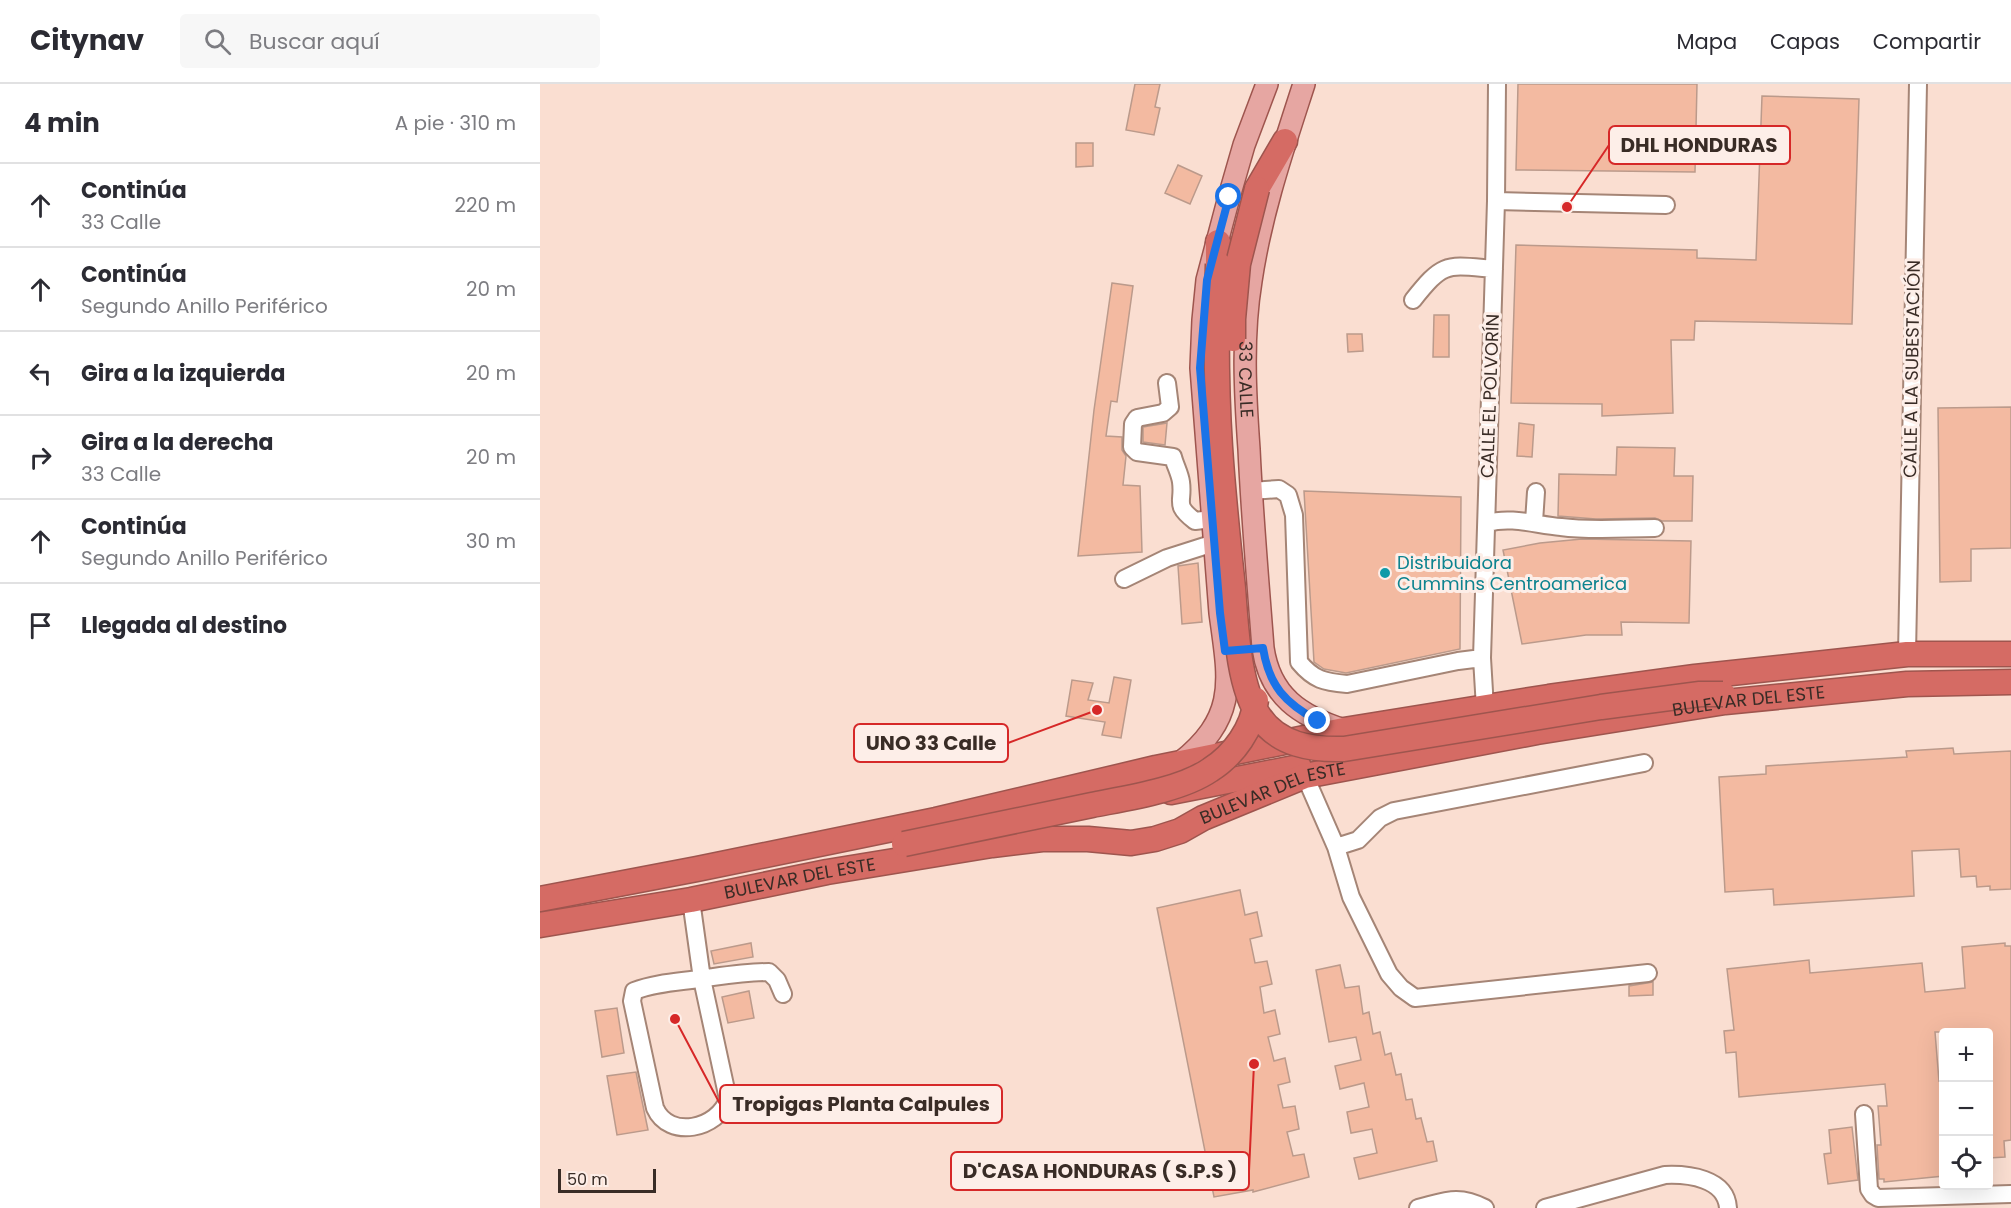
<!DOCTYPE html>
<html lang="es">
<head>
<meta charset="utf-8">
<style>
	:root { --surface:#fff; --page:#f7f7f7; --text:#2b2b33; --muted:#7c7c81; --line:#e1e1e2 }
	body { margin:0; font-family:Poppins,sans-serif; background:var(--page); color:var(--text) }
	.controls { position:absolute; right:18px; bottom:18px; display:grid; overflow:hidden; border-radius:6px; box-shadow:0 6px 24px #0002 }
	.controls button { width:54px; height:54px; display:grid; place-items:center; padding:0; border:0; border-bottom:2px solid var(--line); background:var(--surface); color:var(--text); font:30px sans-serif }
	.scale { position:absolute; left:18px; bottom:15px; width:98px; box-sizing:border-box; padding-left:6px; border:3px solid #392c26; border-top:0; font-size:16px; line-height:21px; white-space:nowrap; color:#392c26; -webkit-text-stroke:4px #fdeee8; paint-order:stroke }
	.stop { position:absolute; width:18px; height:18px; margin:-14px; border:4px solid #1a73e8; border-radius:50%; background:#fff }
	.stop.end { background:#1a73e8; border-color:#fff; box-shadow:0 2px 6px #0008 }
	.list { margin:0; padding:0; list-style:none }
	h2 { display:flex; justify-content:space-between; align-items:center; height:78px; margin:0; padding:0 24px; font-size:26px }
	h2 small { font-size:20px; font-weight:400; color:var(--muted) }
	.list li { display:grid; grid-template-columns:39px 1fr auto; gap:18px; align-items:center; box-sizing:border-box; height:84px; padding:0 24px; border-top:2px solid var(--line) }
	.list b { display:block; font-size:22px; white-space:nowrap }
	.list p { margin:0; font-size:20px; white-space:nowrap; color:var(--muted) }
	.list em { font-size:20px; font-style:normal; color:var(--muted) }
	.icon { flex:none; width:33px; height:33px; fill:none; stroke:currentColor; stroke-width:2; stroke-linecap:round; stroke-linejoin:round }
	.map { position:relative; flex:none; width:1471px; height:1124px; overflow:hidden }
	header { display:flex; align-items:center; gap:36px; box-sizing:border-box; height:84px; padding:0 30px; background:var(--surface); border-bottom:2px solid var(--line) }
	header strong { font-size:28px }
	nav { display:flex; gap:33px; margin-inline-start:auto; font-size:21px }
	.search { width:420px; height:54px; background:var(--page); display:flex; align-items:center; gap:15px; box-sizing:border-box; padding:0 21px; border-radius:6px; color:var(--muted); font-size:22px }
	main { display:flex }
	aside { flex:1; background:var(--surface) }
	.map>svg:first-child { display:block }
	.building { fill:#f3baa1; stroke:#bb9a8b; stroke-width:1.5 }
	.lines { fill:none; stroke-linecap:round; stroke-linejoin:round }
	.minor-casing { stroke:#a58576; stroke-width:20 }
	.major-casing { stroke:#9e554e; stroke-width:24 }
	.highway-casing { stroke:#9e554e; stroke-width:27 }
	.minor { stroke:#fff; stroke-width:16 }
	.major { stroke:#e6a6a2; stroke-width:21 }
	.highway { stroke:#d56b64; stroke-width:24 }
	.highway-bridge-casing { stroke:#9e554e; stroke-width:27; stroke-linecap:butt }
	.highway-bridge { stroke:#d56b64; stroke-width:24 }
	.route { stroke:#1a73e8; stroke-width:8 }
	.culture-dot { fill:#0f9aa8; stroke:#fdeee8; stroke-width:2 }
	.labels { text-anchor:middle; stroke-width:6; stroke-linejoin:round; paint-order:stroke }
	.street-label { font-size:18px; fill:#392c26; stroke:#fdeee8 }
	.culture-label { font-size:18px; fill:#0d838f; stroke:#fdeee8; text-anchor:start }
	.leader { fill:none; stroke:#d62828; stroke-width:2 }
	.callout-dot { fill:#d62828; stroke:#fdeee8; stroke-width:2 }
	.callout { fill:#fdeee8; stroke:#d62828; stroke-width:2 }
	.callout-label { font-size:20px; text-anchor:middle; font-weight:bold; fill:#392c26 }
</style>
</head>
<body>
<header>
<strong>Citynav</strong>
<div class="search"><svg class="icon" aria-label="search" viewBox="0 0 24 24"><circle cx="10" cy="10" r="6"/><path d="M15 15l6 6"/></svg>Buscar aquí</div>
<nav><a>Mapa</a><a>Capas</a><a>Compartir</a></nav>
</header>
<main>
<aside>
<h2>4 min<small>A pie · 310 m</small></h2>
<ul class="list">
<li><svg class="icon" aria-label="ahead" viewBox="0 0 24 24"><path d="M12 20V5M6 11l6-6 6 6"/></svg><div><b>Continúa</b><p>33 Calle</p></div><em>220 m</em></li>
<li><svg class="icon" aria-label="ahead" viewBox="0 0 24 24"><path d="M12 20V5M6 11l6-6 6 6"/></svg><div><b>Continúa</b><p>Segundo Anillo Periférico</p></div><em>20 m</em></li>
<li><svg class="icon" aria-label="left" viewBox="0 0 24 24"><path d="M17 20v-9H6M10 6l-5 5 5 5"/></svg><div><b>Gira a la izquierda</b></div><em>20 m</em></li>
<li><svg class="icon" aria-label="right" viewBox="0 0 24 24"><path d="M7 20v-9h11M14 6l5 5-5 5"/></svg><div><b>Gira a la derecha</b><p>33 Calle</p></div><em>20 m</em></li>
<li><svg class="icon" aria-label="ahead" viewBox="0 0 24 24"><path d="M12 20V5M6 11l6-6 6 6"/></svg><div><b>Continúa</b><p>Segundo Anillo Periférico</p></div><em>30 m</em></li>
<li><svg class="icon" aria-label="arrive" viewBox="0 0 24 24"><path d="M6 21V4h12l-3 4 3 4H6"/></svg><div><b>Llegada al destino</b></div></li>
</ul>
</aside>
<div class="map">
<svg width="1471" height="1124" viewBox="0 0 1471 1124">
	<rect width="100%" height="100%" fill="#faded1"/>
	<!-- building -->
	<path class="building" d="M595,0H620L615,23L620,24L614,51L586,46Z
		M978,0H1157L1155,88L976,86Z
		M1222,12L1319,15L1312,240L1155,237L1154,256H1131L1133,329L1062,332V320L971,319L976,161L1157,166V174L1216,176Z
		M536,59H553V82L536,83Z
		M638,81L662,92L650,120L625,109Z
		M572,199L593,202L577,318L571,317L566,352L582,353V366L586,372L583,401L600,402L602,468L538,472L554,326Z
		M894,231H909V273H893Z
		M807,250H822L823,267L808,268Z
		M1471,323V464L1431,465V497L1400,498L1398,324Z
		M627,339L625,361L603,358V343Z
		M979,339L994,341L992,373L977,372Z
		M1077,363L1135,364L1134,392H1153L1152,437H1122L1115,434L1056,435L1018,432L1019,390L1076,391Z
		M764,407L921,413L920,565L806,589L784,585L774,578Z
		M1042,455L1151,457L1149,539L1081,538L1082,551H1046L982,560L963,466L1000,459Z
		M658,479L662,538L642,540L638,482Z
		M574,593L591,596L581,654L562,651L565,638L526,632L532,596L553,599L548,616L569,619Z
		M1413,664L1414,670L1471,667V805L1450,806V802L1437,803L1436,792L1421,793L1419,765L1372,767L1374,812L1234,821L1233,805L1185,808L1179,693L1226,690V682L1367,673L1366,667Z
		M700,806L705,831L717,828L722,852L710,855L715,879L727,877L732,900L720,903L724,929L735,926L740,950L728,953L734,977L745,974L750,998L738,1001L743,1024L755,1022L759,1045L747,1048L753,1072L764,1070L769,1093L713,1108V1106L674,1113L617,824Z
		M211,859L213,873L174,880L171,867Z
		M1465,859V862H1471V1056L1464,1057L1465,1073L1449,1074V948H1395L1399,997L1404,996V1092L1344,1098V1095H1339L1337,1061H1341L1338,1022H1347L1345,1000L1199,1013L1196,968L1186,969L1184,947L1194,946L1187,885L1269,876L1270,889L1382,879L1385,908L1406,906L1425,904L1422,863Z
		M800,881L805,904L819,902L823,930L829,928L833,950L840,948L845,971L851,969L856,991L861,990L866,1016L872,1015L876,1035L881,1034L887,1058L893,1057L897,1077L819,1095L814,1074L837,1069L832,1045L811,1049L807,1028L829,1023L824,999L800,1005L795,982L821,976L816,953L789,958L776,886Z
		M1113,898V911L1089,912V902Z
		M209,907L214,934L188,939L182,913Z
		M77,924L84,969L62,973L55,927Z
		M96,988L108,1046L77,1051L67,992Z
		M1312,1043L1318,1096L1288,1100L1284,1070L1291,1069L1289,1046Z"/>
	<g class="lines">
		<!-- minor casing -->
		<g class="minor-casing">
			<path id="minor" d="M956,117L1126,121
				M873,216C904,177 906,181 954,185
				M627,299L630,323L623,329L597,334L593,340L592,363L597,368L633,373C635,381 640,390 641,398C644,419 633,420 655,437L672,435
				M711,407L739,405L748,411L754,431L759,578C774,596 784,598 807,600L918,577L942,574
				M994,438L996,408
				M947,439C972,432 996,441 1021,443C1051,447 1085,444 1115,444
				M584,495L627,474L674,459
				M1367,570L1378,0
				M945,624L942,574L956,117L957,0
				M765,692L796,763L811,813L849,890L861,904L875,914L1108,889
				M796,763L818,756L840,734L854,727L1104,679
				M151,816L162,895L188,1015C178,1045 129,1056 115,1024L92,917L94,907C115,899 137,898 159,895C182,892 205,888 229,888L237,896L243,910
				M1324,1030L1329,1105L1333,1111L1338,1114L1471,1110
				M878,1124C906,1117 918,1110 945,1124
				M1005,1124L1125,1091C1148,1090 1186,1094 1188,1124"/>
		</g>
		<!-- major casing -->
		<g class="major-casing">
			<g id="major">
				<path id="s1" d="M764,0C743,65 721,129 711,197C702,252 705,309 709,365C712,431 718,498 723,564C730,612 760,632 804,646"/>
				<path d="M640,679C699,632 689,596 680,529L661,284L663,236L667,196L689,113L704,61L727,0"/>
			</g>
		</g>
		<!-- highway casing -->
		<g class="highway-casing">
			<g id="highway">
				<path d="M717,105L745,57"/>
				<path d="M678,180V158"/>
				<path d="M631,708L759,683"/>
				<path d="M0,815L157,785L396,736L616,684L804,646L1009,613L1155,593L1367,570H1471"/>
				<path id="s2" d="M0,841L151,816L287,788L452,761L502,755H548L591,759L615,755L640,747L663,734L765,692L997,648L1185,618L1367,600L1471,598"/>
			</g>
		</g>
		<!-- minor -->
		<use href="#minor" class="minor"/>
		<!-- major -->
		<use href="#major" class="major"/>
		<!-- highway -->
		<use href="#highway" class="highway"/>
		<!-- highway-bridge casing -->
		<g class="highway-bridge-casing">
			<path id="highway-bridge" d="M678,180C676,241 676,302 680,363C683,410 688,457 693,504C696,541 698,602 719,632C738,661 772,666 804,665L1061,623L1160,610H1183
				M693,255V235L698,180L717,105
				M364,760C427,747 490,734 552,721C587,714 641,706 670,686C694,671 713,644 716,616"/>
		</g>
		<!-- highway-bridge -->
		<use href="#highway-bridge" class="highway-bridge"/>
	</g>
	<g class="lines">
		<!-- route -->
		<path class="route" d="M689,113L667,196L660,284L680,529L685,567L723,564C729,602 745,619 778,637"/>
	</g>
	<!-- markers -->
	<circle class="culture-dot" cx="845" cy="489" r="6"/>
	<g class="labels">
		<!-- street labels -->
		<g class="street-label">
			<text transform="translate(1372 285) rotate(-89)" y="6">CALLE A LA SUBESTACIÓN</text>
			<text dy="6" stroke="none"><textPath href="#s1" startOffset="303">33 CALLE</textPath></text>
			<text transform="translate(950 312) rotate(-88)" y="6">CALLE EL POLVORÍN</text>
			<text dy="6" stroke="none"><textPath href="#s2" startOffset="1236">BULEVAR DEL ESTE</textPath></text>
			<text dy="6" stroke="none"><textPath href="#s2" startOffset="750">BULEVAR DEL ESTE</textPath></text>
			<text dy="6" stroke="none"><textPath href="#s2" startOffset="264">BULEVAR DEL ESTE</textPath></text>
		</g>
		<!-- culture labels -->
		<g class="culture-label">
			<text x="857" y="485">Distribuidora<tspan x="857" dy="21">Cummins Centroamerica</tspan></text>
		</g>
	</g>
	<!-- callouts -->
	<path class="leader" d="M1027 123L1069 61M557 626L468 659M135 935L180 1020M714 980L709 1087"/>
	<g class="callout-dot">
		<circle cx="1027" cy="123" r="6"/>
		<circle cx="557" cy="626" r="6"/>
		<circle cx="135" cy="935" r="6"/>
		<circle cx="714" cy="980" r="6"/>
	</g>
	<g class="callout">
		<rect x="1069" y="42" width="181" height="38" rx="6"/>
		<rect x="314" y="640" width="154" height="38" rx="6"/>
		<rect x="180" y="1001" width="282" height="38" rx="6"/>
		<rect x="411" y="1068" width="298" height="38" rx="6"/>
	</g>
	<g class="callout-label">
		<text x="1159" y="68">DHL HONDURAS</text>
		<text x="391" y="666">UNO 33 Calle</text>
		<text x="321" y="1027">Tropigas Planta Calpules</text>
		<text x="560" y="1094">D'CASA HONDURAS ( S.P.S )</text>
	</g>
</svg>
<div class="controls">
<button>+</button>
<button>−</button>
<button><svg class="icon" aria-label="locate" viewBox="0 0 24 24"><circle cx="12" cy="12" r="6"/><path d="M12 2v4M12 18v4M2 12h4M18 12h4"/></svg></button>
</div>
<div class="scale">50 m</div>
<div class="stop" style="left:689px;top:113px"></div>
<div class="stop end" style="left:778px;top:637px"></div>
</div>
</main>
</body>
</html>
